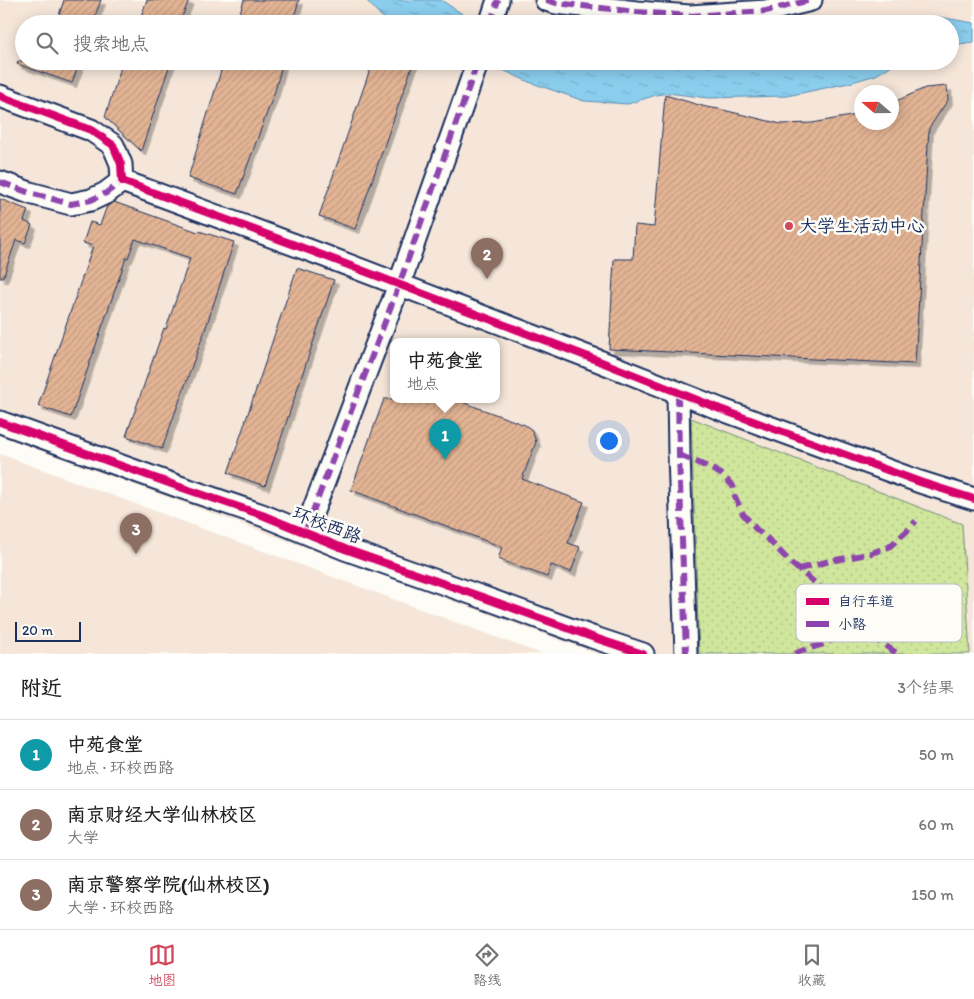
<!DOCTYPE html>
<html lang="zh">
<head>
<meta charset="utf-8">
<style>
	:root { --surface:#fff; --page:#f2f2f2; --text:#222; --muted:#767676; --line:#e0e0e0; --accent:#d1495b }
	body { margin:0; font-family:Itim,"LXGW WenKai TC",sans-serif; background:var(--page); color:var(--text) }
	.compass { position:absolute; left:854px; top:85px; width:45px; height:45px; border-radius:50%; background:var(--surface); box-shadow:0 2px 12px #0003; rotate:290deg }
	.scale { position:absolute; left:15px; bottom:12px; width:66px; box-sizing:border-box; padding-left:5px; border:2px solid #1b2f5e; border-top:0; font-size:14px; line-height:18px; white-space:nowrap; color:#1b2f5e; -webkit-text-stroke:4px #fdfcf7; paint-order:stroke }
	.you { position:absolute; left:608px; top:440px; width:18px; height:18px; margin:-12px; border:4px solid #fff; border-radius:50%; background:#1a73e8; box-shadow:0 0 0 8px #1a73e833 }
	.badge { display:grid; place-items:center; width:32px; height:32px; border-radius:50%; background:var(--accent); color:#fff; font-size:16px; font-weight:700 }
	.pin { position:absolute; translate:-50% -41px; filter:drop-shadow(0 1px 2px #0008) }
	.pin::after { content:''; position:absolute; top:26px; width:18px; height:15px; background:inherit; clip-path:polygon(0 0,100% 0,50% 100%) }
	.popup { position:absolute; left:390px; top:338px; width:110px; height:65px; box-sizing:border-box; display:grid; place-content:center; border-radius:10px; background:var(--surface); filter:drop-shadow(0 1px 4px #0005); font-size:16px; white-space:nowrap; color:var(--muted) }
	.popup b { font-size:19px; color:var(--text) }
	.popup::after { content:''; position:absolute; left:50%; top:100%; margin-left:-10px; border:10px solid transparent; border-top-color:var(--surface) }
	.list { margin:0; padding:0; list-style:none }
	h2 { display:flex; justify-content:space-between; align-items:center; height:65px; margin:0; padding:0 20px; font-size:21px }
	h2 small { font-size:16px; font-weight:400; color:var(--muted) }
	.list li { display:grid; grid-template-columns:32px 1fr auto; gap:15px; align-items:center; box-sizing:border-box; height:70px; padding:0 20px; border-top:1px solid var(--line) }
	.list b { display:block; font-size:19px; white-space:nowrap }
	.list p { margin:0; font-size:16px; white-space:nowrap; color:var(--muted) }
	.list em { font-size:16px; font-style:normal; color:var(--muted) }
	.icon { flex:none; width:28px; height:28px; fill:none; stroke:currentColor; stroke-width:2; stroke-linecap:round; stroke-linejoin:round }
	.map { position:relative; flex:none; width:974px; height:654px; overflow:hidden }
	.search { position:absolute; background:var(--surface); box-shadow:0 2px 12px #0003; left:15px; right:15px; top:15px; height:55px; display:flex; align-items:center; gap:12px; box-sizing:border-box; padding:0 18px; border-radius:28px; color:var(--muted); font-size:19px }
	.sheet { height:275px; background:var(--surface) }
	nav { display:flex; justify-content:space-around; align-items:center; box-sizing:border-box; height:70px; border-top:1px solid var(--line); background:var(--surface); font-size:14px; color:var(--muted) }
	nav a { display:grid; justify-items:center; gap:2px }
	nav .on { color:var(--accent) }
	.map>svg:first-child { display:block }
	.built { fill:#f5e6d9; fill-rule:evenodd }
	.grass { fill:url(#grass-dots); stroke:#758a7d }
	.water { fill:url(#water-ripples); stroke:#5e8eb3 }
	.building { fill:url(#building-hatch); stroke:#1b2f5e; filter:url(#shadow) }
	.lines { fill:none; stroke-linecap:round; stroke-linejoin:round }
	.street-casing { stroke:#1b2f5e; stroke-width:25 }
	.street { stroke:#fdfcf7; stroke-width:21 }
	.quiet { stroke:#8e44ad; stroke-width:6; stroke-dasharray:12 6; stroke-linecap:butt }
	.cycleway-casing { stroke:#fdfcf7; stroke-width:11 }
	.cycleway { stroke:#d6006c; stroke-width:8 }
	.poi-dot { fill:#d1495b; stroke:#fdfcf7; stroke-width:2 }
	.labels { text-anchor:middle; stroke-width:5; stroke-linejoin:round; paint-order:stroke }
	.poi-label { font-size:18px; fill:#1b2f5e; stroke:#fdfcf7; text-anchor:start }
	.street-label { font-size:18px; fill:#1b2f5e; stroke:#fdfcf7 }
	.key { fill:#fdfcf7; stroke:#b9bec9; stroke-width:1 }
	.key-label { font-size:14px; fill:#1b2f5e }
</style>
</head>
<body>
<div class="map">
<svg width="974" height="654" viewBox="0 0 974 654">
	<defs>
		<pattern id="grass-dots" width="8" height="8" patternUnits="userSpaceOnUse" patternTransform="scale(1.25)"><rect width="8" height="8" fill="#cfe69c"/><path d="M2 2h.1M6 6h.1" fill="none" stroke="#b1c689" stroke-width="1.8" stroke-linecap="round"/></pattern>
		<pattern id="water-ripples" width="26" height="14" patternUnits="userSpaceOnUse" patternTransform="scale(1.25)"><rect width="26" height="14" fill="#8acdec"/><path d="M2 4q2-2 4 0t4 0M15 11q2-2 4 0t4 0" fill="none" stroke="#76b0cd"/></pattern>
		<pattern id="building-hatch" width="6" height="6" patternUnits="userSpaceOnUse" patternTransform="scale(1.25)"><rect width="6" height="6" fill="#e3b494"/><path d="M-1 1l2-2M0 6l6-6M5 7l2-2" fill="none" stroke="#c29b82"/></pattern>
		<filter id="shadow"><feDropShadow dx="4.5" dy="4.5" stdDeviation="0" flood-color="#0004"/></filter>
	</defs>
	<rect width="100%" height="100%" fill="#fdfcf7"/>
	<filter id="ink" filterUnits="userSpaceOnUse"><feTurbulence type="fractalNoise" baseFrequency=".02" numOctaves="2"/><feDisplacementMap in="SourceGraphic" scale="10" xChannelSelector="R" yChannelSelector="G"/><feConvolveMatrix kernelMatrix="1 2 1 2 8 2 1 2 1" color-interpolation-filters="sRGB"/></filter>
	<g filter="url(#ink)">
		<!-- built -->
		<path class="built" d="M0,0H974V654H598L0,436ZM24,24H950V61H24ZM862,92H892V122H862ZM394,341H496V399H394Z
			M0,454L542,654H0Z"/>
		<!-- grass -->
		<path class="grass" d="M691,418L962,524L970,654H699Z"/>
		<!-- water -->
		<path class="water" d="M366,0H441L467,17L474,24H394L381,16Z
			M939,17L974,23V42L960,44L950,48V24H890L903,20Z
			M477,61H899L876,75L849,83L787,96L708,98L668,93L656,95L628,104L584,101L529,82L505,71Z"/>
		<!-- building -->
		<path class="building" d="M64,0H101L92,24H56Z
			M147,0H189L179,24H138Z
			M244,0H299L292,24H236Z
			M18,61H80L72,83L17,64Z
			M123,61H171L141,151L105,117Z
			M224,61H283L275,91L237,194L188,178Z
			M373,61H414L355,229L319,216Z
			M947,86L948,100L929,128L915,364L609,349L614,259H633L635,225L654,227L665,95L706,107L719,109L781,124L812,123L862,114V122H892V103L925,88Z
			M0,199L28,210L24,221L32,225L25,243L16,240L3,278H0Z
			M114,202L198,232L199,231L234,242L205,330L162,449L126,436L164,328L166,329L190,258L135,239L128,258H126L71,417L38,406L93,246L83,243L90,222L100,225L107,206Z
			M297,268L334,280L265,486L228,473Z
			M384,399H454L525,425L532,430L536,442L522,479L584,502L568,543L580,547L571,572L551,565L547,577L498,559L502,547L351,490Z"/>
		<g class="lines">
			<!-- street casing -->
			<g class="street-casing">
				<path id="street" d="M546,0L556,3L637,12L690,16L766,11L811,0
					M490,24L498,0
					M0,96L91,130L113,145L121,164L122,181L322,255L599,361L720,409L920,482L974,499
					M0,182L30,193L71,204L91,200L106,193L122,181
					M678,393L679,455L686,654
					M0,422L177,486L262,515L345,549L482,597L592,637L643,654
					M305,532L399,285L478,61"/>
			</g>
			<!-- street -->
			<use href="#street" class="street"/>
			<!-- quiet -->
			<path class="quiet" d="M546,0L556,3L637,12L690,16L766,11L811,0
				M490,24L498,0
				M0,182L30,193L71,204L91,200L106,193L122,181
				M678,393L679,455L686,654
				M679,455L708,467L721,474L733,486L735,497L743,514L756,529L767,538L792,564L842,605L862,626L878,641L898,654
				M305,532L399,285L478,61
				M799,569L830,561L868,554L889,547L907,531L916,521
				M795,654C804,649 812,648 821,645C826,643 830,640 836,639C850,636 858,643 875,638"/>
			<!-- cycleway casing -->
			<g class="cycleway-casing">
				<path id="cycleway" d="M0,96L91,130L113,145L121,164L122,181L322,255L599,361L720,409L920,482L974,499
					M0,422L177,486L262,515L345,549L482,597L592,637L643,654"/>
			</g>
			<!-- cycleway -->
			<use href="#cycleway" class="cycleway"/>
		</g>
	</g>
	<!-- markers -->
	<circle class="poi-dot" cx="789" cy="226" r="5"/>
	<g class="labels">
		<!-- poi labels -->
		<g class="poi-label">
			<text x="799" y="232">大学生活动中心</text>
		</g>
		<!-- street labels -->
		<g class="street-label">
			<text transform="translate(327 525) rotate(21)" y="6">环校西路</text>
		</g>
	</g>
	<!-- legend -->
	<rect x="796" y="584" width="166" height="58" rx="8" class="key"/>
	<rect x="806" y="598" width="23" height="7" fill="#d6006c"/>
	<rect x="806" y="621" width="23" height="6" fill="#8e44ad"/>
	<g class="key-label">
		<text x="838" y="606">自行车道</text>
		<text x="838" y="629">小路</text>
	</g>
</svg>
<svg class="compass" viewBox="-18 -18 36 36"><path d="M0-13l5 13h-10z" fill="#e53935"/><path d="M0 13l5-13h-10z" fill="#767676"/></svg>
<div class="scale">20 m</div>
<div class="you"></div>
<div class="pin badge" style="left:445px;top:460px;background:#0f9aa8">1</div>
<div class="popup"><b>中苑食堂</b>地点</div>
<div class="pin badge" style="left:487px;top:279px;background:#8d6e63">2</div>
<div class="pin badge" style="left:136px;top:554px;background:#8d6e63">3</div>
<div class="search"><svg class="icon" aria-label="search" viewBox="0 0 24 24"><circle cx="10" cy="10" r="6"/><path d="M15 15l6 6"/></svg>搜索地点</div>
</div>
<section class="sheet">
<h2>附近<small>3个结果</small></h2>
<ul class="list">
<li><span class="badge" style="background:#0f9aa8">1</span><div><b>中苑食堂</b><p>地点 · 环校西路</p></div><em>50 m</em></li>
<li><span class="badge" style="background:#8d6e63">2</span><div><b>南京财经大学仙林校区</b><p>大学</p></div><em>60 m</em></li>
<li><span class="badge" style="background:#8d6e63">3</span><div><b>南京警察学院(仙林校区)</b><p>大学 · 环校西路</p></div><em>150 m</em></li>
</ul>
</section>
<nav>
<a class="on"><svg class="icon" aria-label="map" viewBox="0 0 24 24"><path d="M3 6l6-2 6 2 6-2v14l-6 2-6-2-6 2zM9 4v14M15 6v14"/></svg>地图</a>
<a><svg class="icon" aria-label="directions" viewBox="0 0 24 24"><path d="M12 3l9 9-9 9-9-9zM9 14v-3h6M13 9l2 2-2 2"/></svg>路线</a>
<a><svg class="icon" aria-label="saved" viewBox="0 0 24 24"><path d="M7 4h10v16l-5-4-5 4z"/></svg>收藏</a>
</nav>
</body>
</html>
